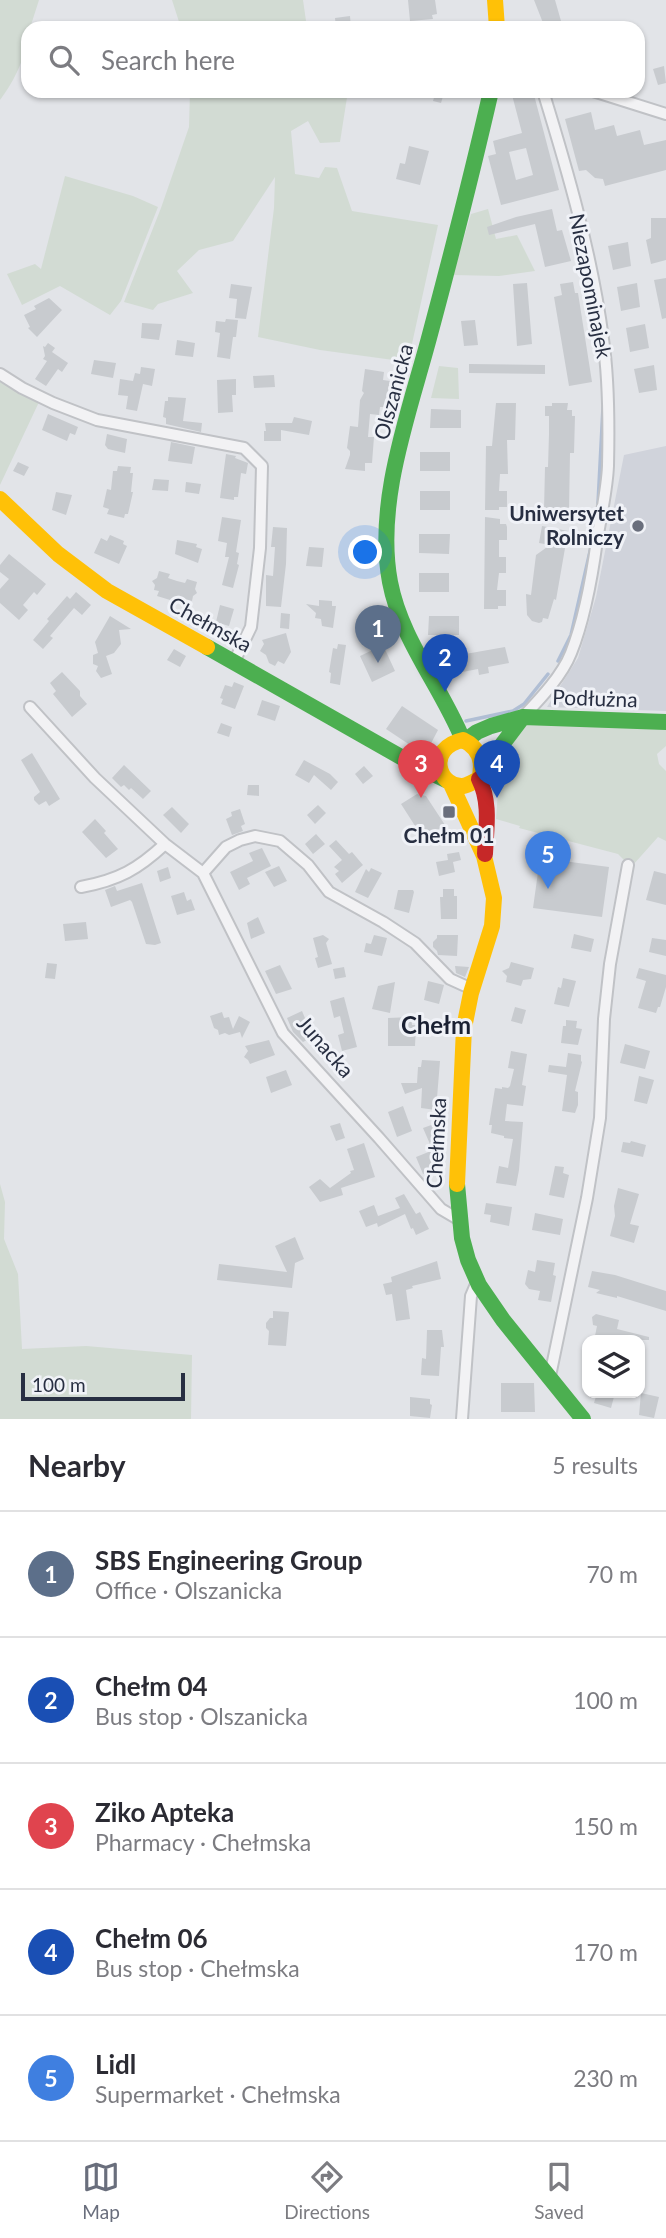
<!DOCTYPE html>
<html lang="en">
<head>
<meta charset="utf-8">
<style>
	:root { --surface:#fff; --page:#f2f2f3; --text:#2b2b33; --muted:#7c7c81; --line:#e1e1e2; --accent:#696e7c }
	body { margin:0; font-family:Lato,sans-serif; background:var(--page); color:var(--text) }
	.controls { position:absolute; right:21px; bottom:21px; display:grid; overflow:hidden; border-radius:14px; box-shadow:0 2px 5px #0004 }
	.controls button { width:63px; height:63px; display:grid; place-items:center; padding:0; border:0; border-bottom:2px solid var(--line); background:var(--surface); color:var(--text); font:35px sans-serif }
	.scale { position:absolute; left:21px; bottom:18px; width:164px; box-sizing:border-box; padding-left:7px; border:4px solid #282f42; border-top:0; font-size:19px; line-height:24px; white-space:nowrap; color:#282f42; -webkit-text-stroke:5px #f0f2f7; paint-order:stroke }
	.you { position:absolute; left:366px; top:553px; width:24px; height:24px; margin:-18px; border:5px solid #fff; border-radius:50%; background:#1a73e8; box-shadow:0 0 0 10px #1a73e833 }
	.badge { display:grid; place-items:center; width:46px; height:46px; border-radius:50%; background:var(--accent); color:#fff; font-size:23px; font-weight:700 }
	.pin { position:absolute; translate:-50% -58px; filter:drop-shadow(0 2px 4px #0008) }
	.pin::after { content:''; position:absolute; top:37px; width:24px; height:21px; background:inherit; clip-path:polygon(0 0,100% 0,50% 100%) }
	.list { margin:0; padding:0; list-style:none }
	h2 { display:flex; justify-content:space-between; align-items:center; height:91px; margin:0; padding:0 28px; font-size:30px }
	h2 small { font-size:23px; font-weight:400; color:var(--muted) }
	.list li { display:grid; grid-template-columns:46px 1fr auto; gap:21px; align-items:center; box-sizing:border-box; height:126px; padding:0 28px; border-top:2px solid var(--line) }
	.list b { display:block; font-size:26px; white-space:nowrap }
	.list p { margin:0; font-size:23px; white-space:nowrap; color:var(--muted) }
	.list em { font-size:23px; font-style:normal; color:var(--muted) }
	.icon { flex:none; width:38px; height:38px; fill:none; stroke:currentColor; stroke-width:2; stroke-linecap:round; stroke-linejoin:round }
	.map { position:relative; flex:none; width:666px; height:1419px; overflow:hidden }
	.search { position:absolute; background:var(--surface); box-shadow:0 2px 5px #0004; left:21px; right:21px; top:21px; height:77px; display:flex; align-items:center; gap:18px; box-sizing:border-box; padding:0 24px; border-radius:21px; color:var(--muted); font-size:26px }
	.sheet { height:721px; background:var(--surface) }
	nav { display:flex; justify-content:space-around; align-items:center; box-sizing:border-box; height:98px; border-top:2px solid var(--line); background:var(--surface); font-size:19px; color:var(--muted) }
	nav a { display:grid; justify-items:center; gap:4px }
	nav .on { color:var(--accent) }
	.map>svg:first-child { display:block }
	.built { fill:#d0d3db }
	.green { fill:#d2dbd3 }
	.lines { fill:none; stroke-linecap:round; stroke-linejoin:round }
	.stream { stroke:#b0bed4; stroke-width:3.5 }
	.building { fill:#c8cbcf; fill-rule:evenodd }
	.street-casing { stroke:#c0c2c6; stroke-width:14 }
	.street { stroke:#f2f2f4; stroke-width:10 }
	.fast { stroke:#4caf50; stroke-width:16 }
	.slow { stroke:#ffc107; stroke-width:16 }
	.jam { stroke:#c62828; stroke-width:16 }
	.poi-dot { fill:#696e7c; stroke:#f0f2f7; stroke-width:2.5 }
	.labels { text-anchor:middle; stroke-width:6; stroke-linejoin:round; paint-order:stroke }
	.street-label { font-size:21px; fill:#282f42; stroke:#f0f2f7 }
	.poi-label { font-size:21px; font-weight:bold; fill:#282f42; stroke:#f0f2f7; text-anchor:end }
	.quarter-label { font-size:24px; font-weight:bold; fill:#1a2032; stroke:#f0f2f7 }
</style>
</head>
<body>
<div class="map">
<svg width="666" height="1419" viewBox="0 0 666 1419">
	<rect width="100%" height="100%" fill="#e2e4e8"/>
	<!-- built -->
	<path class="built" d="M666,446V711L547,707L578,658L596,597L624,455Z"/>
	<!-- green -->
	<path class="green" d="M0,0H39L30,28H28C28,54 15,80 0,100Z
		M172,0H303L307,28H181Z
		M190,91H348L340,142L320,143L308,121L291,131L295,174L319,178L325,167L337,168L352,211L438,225L408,362L320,350L258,337L274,208L275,177L233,241L199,250L177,271L193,293L158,304L153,310L124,302L161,208L189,127Z
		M65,176L133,196L158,207L121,301L110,315L60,286L22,305L7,274L35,264L41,269Z
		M488,209L496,239L517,235L535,271L499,276L453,275L471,214Z
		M439,366L458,368L459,399L431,398Z
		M0,379L16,392L39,402L0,485Z
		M522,725H596L666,727V746L657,754L659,764L666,771V841L658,837L633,865L623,863L624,860L618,854L519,828L520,826L496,819L500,765L506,748Z
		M0,1184L5,1202L4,1239L18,1274L22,1349L86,1346L192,1355L191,1419H0Z"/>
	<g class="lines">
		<!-- stream -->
		<path class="stream" d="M598,503L603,407
			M558,661L571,635L591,547
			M466,721L513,711L524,704L548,674"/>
	</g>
	<!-- building -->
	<path class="building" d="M408,0H435L437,14L432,15L433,19L410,21Z
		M534,0H555L563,28H545Z
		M350,16L351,28H336L335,18Z
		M664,66L666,83L658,85L653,69Z
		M436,91L444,93L441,103L433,101Z
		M511,91H533L559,190L501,205L488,156L496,154L493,141L522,133ZM526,148L533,175L516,180L509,152Z
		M591,112L595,130L614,125L617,136L640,130L644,145L666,140V170L605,186L603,179L595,178L586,170L579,171L565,119Z
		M409,146L429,151L420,185L396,179L400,163L405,164Z
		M552,209L557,231L562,230L571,261L545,267L535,224L489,235L487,227L516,217Z
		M651,218H666V260L651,264L646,240L651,238Z
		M628,242L631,266L613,270L608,246Z
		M666,278V318L662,319L654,280Z
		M573,282L575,293H578L592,382L569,386L554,297L562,295L560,284Z
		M527,283L532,344L517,346L513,284Z
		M637,283L640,307L621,311L617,287Z
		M231,284L252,287L246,319L235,318L237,299L229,298Z
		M49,298L62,310L37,337L28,328L30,327L24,315L36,309L34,306Z
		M226,319L238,320L236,337H233L230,359L217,357L220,333L215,332L216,321L225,322Z
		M475,320L478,345L464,346L461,321Z
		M142,323L162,324L159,340L141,338Z
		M645,324L649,348L630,352L626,328Z
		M177,340L195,343L193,357L175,355Z
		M48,343L55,348L52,352L68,363L62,372L58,369L46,386L35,379L47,361L43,359L45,356L43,346L45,347Z
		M94,360L116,363L113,378L91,374Z
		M469,364L545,365V374L469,373Z
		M654,365L657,390L639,393L634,369Z
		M141,367L155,369L152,386L143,384L137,411L126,409L128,396L118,395L120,379L133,381L135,373L140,374Z
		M365,369L384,372L383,380L390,381L386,407H380L379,415L370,414L368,437H374L372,463H365V471L345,469L350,455V451L347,448L350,426L358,427L360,400L364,393L362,391Z
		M274,375L275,387L254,388L253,376Z
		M236,379V395H232L233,412L218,413L217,380Z
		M168,397L186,398L183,421L202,423L201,432L166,424V418L163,417L165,401H168Z
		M496,403H516L515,440H507L508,474H500L499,491H507V507H499V510H485L486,446H492Z
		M552,403H568L567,410H572V416H575L574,453H570L569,511H544L545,467H548L549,434V416H545V406H552Z
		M431,409L461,410V428H430Z
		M48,414L78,427L75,435L70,433L67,441L42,430Z
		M294,417L312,421L309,435L281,430V441H264V431H266L265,423H292Z
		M107,434L127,439L125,453L108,449L105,445Z
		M171,442L195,447L192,464L168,461Z
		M420,452H450V471H420Z
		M226,454L236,456L235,458L248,463L246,474L241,473L238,497H234V500L220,498Z
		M18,462L29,467L24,476L13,471Z
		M118,466L131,467L130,473H133L131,492H133L128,514H125L124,518L107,514L109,509L103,507L107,489L111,490L113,471H117Z
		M154,479L169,480L168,491L152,490Z
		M186,482L201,484L199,494L185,492Z
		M420,491H450V510H420Z
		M56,492L72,495L66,515L52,510Z
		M222,517L241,520L236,552L239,553L237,564L239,565L233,588L222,585L229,557H225L227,543L218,541Z
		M485,517L500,519V524H506L507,527V540H499V557H506V573H499L497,590H506V606H498V609H484Z
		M542,526L568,531L556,600L554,599L548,619L543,618L542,622L539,623L532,621L527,615L526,594L531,595L536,555L550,545L539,543Z
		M273,527L287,528L286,564L281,607L266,606V575L273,576L275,547H271Z
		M419,534H450L449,554L419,553Z
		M110,535L124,541L123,544L127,546L119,564L94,553L101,538L107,541Z
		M177,540L197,544L196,547L202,549L198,563L175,554Z
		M309,547L324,548L322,567L306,566Z
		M9,554L46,584L37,595L34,592L23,605L28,610L19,620L0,603V589L9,579L0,572V565Z
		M159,571L170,574L168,578L177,581L185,583L187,579L197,582L195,589L197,593L193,596L192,601L182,598L180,603L157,596L159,591L154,590L155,585L152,581L157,578Z
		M419,573H449V592H419Z
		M76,592L91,605L82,615L74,608L50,636L53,638L43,649L33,640L49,621L47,619L67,596L70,599Z
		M319,600L332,601V606H336L333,628L322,626L321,619L315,618L316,613L306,604L319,606Z
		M220,605L234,609L229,626L216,622Z
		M281,613L290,614L289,629L280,628Z
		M110,616L131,629L119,630L121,644L114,653L106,656L112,674L101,678L96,671L98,666L93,664V655L98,653L95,642Z
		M429,616H459V635H428Z
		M286,633L291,652L284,664L278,661L275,666L269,663L266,655L260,651L264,644L262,640Z
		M338,644L346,645L340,685L330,683L331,673L329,672L333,648L337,649Z
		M383,645L395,671L372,682L360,656Z
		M505,647L509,663L488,667L489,673L479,675L478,669L457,673L454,656Z
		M174,649L186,656L180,667L167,660Z
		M62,672L80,691V696L87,704L72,717L53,694L56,691L50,683Z
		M234,682L244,686L235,709L221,704L223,699L220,698L225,685L232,687Z
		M262,700L280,706L275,721L257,715Z
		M402,706L438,730L425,755L386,729Z
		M221,723L232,727L229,737L217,733Z
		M32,753L60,799L49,806L46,801L39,805L34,800V797L40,792L21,760Z
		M304,760L330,774L338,782L331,790L314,775L309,783L295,775Z
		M124,765L151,791L143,799L131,788L129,790L124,785L121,787L112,778Z
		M364,766L373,776L363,784L355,774Z
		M248,785H259V796L247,795Z
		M417,794L426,796L445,825L430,835L429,832L426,843L401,804Z
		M318,805L326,813L315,824L307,815Z
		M172,807L189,824L181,833L163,815Z
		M240,809L245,824L241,826L243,831L232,835L226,819L232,816L231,812Z
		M95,819L106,831L104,833L118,849L106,858L82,832Z
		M316,834L325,844L313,854L305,844Z
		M336,840L349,854L352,852L363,865L342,883L335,874L339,871L334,867L342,860L329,846Z
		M262,848L271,866L247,878L250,884L239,890L230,872L253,861L249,853Z
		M459,852L461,860L453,862L455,872L439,876L436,862L448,860L447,854Z
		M540,858L609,867L602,917L533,908Z
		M279,866L287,881L274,887L265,872Z
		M168,867L171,878L160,882L157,871Z
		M371,868L382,873L368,898L355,892L366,869L369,872Z
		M654,871L666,874V905L646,900Z
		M142,883L161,943L155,945L146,944L132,902L130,900L111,907L105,890L115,886L117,891Z
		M443,889H454V896H457V919H441L440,897H443Z
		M398,890H413L414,892L409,913L394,909Z
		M184,892L187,901L191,899L195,910L177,915L171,896Z
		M258,917L265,933L251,939L247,923Z
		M86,922L88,939L65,941L63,924Z
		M574,934L594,939L591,952L571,948Z
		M323,935L329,939L326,943L332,964L318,968L315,958L318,957L313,938Z
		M374,935L387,938L382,956L364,952L366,943L371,944Z
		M437,935H458L457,956L438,955L437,951L433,947V942L437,938Z
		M652,938L666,940V956L649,952Z
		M511,962L534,968L531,979L523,980L521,986L506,982L507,976L502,971L509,968Z
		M47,963L57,964L55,979L45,978Z
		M280,965L292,989L276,994L265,971Z
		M455,966L469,967L465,977L456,973Z
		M344,967L346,977L335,979L333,969Z
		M639,968L666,975V987L660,1007H658L656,1013L638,1008L646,981L636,978Z
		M563,978L576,981L569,1007L554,1004L558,987L561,988Z
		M428,981L444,985L439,1004L424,1000Z
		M395,982L390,1013L372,1009L378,986Z
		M344,997L357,1047L342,1051L338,1035L344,1033L340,1016L334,1018L330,1001Z
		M515,1007L526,1010L522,1024L511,1021Z
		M302,1011L313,1037L303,1042L293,1032L287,1018Z
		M222,1012L224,1018L229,1017L233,1029L239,1016L250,1022L242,1038L240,1032L229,1035L225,1033L219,1035L218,1030L214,1028L210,1016Z
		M411,1017L412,1025H416L415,1046H388V1018Z
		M566,1020L577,1021L576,1028L582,1029L578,1045L561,1043L563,1026H566Z
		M269,1040L275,1055L250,1064L248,1060L244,1057L248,1051L245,1046Z
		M625,1044L650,1051L645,1069L620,1063Z
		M511,1051L527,1054L522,1085L526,1086L523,1106L507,1104L505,1121L523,1122L519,1170L516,1186L496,1183L499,1166L508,1168L513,1139L504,1138V1136L491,1133L492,1125H489L495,1088L502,1089V1087L508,1088L510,1086L514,1069L508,1068Z
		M568,1053L581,1055V1061L582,1062L575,1091L578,1092V1105L575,1113L562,1111L567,1075L548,1072L549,1065L566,1067Z
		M422,1060L440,1061L436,1110L421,1108L422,1088L405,1094L401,1083H417L418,1067H421Z
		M286,1070L292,1085L271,1093L266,1077Z
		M639,1076L654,1080L647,1104L634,1101Z
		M403,1106L412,1131L397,1137L388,1112Z
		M340,1123L345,1138L336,1141L330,1126Z
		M437,1123L444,1139L441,1140L444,1146L433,1151L423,1128Z
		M631,1141L646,1145L643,1157L621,1152L623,1142L630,1143Z
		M364,1143L375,1177L341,1188L343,1195L320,1202L309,1187L320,1179L330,1188L351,1173L350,1171L354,1170L347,1149Z
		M431,1151L438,1168L423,1174L416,1157Z
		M555,1166L564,1167L563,1173L569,1175L564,1198L549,1195Z
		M618,1188L639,1194L630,1224L639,1226L634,1243L610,1236L615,1216L614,1206Z
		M404,1194L416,1214L420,1212L429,1229L416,1235L413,1228L411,1229L405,1214L378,1227L377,1223L366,1227L359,1211L374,1205L378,1216L400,1208L395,1198Z
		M486,1203L512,1207L509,1226L490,1222L491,1215L484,1214Z
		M535,1213L563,1219L560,1235L532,1230Z
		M295,1237L304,1259L295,1263L292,1288L217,1280L219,1264L287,1272L275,1246Z
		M537,1260L555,1263L553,1275L556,1276L551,1302L538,1300L540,1291L529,1289L525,1284L528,1270L535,1272Z
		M437,1261L441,1279L412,1286L413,1288L406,1290L410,1319L396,1321L392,1294L386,1295L383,1284L392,1282L391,1277Z
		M592,1271L615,1275L666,1291V1311L617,1296V1298L596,1293L600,1290L588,1287Z
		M273,1311L289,1312L286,1346L268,1345L269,1331L266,1328V1323L270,1318H273Z
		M596,1314L619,1320L617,1329L649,1337V1340H612L595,1336L597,1326L593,1325L592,1317Z
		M427,1330H442L444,1347H441L439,1376L421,1375L422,1358L426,1359Z
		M501,1383H534L535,1412H501Z
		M597,1393H615L611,1408L594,1403Z
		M641,1393L659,1397L654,1418L639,1415Z
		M410,1397L430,1399V1404L432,1405L430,1418L410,1416Z"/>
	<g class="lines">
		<!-- street casing -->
		<g class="street-casing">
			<path id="street" d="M593,91L666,114
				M0,374L22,388L53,403L97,420L244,448L262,466L260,548L251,627L234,662
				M30,707L95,778L165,844L203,873L283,1033L379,1138L441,1209L458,1219
				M523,717C540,699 562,676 571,653C585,618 592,577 597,540C601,515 607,490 608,466C609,424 609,380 603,339C592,255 568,172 543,91
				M203,873L226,847L240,840L255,836L280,841L308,865L329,892L383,922L415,943L450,979L472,989
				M81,887C119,880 138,869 165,844
				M550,1376L587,1198L600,1118L604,1019L610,964L628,865
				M462,1419L471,1296L477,1282"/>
		</g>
		<!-- street -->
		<use href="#street" class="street"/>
		<!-- fast -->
		<path class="fast" d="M207,647L415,765L446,780
			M463,740C441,686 401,640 390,582C375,503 409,413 429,338C451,256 472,174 491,91
			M465,741L477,732L491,726L523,717L666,722
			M482,771L523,717
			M457,1184L462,1238L468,1260L479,1285L503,1320L583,1419"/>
		<!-- slow -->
		<path class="slow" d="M495,0L497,28
			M0,499L58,554L107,591L207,647
			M463,740C480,748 484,762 479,779C474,781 469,785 463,786C439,788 425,748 463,740Z
			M451,784L484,856L494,898L492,926L471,993L464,1028L457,1184"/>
		<!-- jam -->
		<path class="jam" d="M479,779C491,803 486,829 485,854"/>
	</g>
	<!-- markers -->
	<g class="poi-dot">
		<circle cx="638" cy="526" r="7"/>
		<rect x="442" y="805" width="14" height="14" rx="3.5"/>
	</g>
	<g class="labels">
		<!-- street labels -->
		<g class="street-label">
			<text transform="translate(590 286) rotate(79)" y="7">Niezapominajek</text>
			<text transform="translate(394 392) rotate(-75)" y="7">Olszanicka</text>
			<text transform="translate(210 625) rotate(29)" y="7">Chełmska</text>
			<text transform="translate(595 699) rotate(2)" y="7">Podłużna</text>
			<text transform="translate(325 1047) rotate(49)" y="7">Junacka</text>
			<text transform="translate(437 1143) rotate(-87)" y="7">Chełmska</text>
		</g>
		<!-- poi labels -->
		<g class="poi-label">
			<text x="624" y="521">Uniwersytet<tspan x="624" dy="24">Rolniczy</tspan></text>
			<text x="449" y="843" text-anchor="middle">Chełm 01</text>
		</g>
		<!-- quarter labels -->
		<g class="quarter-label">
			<text x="436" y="1034">Chełm</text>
		</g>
	</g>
</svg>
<div class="controls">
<button><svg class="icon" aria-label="layers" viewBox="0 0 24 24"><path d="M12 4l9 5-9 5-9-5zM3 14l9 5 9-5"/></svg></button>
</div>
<div class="scale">100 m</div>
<div class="you"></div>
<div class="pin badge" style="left:378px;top:663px;background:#5c6f8a">1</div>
<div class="pin badge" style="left:445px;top:692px;background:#1a4fb4">2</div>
<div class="pin badge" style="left:421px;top:798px;background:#e0444e">3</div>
<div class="pin badge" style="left:497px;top:798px;background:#1a4fb4">4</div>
<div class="pin badge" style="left:548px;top:889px;background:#3f7fe0">5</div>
<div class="search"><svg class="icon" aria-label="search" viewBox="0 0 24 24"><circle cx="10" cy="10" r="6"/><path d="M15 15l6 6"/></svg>Search here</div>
</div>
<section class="sheet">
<h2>Nearby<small>5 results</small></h2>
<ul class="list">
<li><span class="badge" style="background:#5c6f8a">1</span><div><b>SBS Engineering Group</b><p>Office · Olszanicka</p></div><em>70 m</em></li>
<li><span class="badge" style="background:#1a4fb4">2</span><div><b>Chełm 04</b><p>Bus stop · Olszanicka</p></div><em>100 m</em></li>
<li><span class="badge" style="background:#e0444e">3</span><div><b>Ziko Apteka</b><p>Pharmacy · Chełmska</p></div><em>150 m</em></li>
<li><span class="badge" style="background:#1a4fb4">4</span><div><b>Chełm 06</b><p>Bus stop · Chełmska</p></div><em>170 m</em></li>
<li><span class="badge" style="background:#3f7fe0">5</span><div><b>Lidl</b><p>Supermarket · Chełmska</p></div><em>230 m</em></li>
</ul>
</section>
<nav>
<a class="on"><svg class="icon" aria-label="map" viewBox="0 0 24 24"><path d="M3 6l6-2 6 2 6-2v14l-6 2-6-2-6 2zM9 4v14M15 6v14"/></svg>Map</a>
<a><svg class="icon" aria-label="directions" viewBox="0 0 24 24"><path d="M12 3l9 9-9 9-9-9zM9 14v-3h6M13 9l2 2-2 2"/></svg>Directions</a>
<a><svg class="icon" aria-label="saved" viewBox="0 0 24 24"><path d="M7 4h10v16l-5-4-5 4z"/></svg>Saved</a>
</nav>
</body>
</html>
